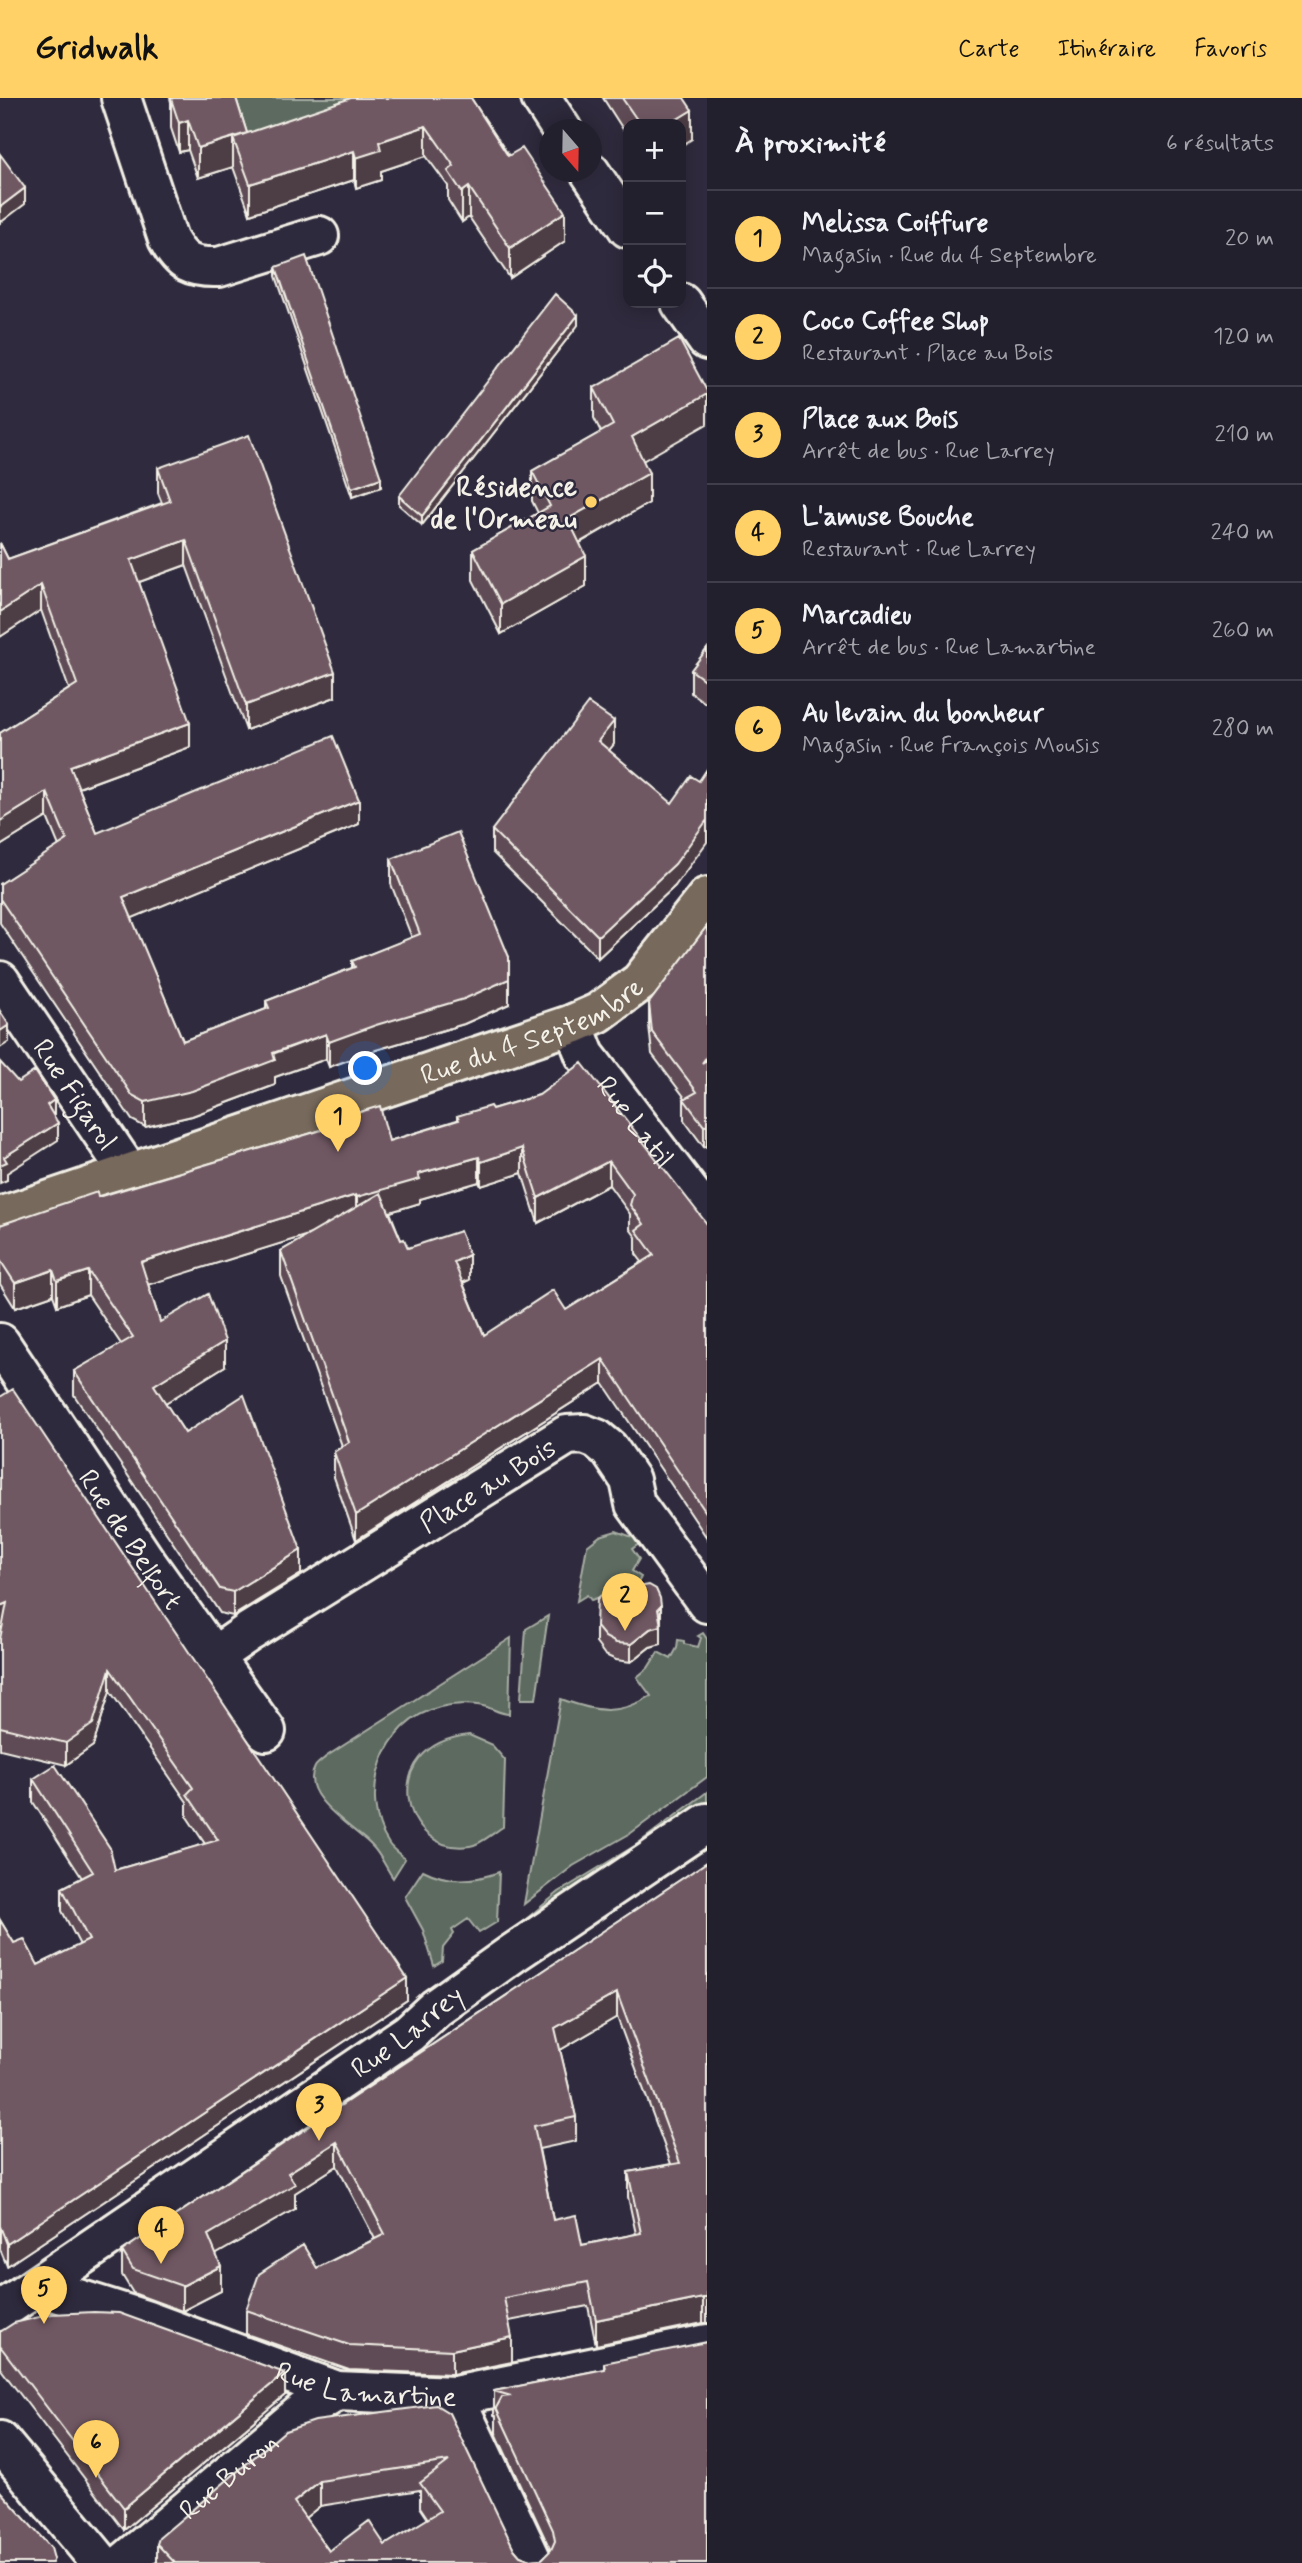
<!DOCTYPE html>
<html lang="fr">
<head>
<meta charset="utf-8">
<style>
	:root { --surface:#23202e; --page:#2f2d3a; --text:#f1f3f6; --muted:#a3a3aa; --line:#403e4a; --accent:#ffd166 }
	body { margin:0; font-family:Mynerve,sans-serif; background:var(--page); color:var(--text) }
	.controls { position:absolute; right:21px; top:21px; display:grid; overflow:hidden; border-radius:14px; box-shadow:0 4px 18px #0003 }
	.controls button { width:63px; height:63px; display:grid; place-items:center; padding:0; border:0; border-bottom:2px solid var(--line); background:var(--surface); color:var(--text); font:35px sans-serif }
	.compass { position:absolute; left:539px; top:21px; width:63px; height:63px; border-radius:50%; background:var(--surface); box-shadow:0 4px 18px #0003; rotate:160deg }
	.you { position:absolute; left:366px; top:971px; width:24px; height:24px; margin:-18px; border:5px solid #fff; border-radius:50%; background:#1a73e8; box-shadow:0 0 0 10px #1a73e833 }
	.badge { display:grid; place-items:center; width:46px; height:46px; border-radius:50%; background:var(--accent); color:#111; font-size:23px; font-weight:700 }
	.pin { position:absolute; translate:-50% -58px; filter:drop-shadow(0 2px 4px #0008) }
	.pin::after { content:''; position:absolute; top:37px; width:24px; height:21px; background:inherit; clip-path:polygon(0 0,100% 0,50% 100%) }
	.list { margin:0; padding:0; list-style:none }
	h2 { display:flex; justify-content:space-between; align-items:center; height:91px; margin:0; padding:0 28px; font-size:30px }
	h2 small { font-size:23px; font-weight:400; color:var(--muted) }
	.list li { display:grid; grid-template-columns:46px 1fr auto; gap:21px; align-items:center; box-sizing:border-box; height:98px; padding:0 28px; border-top:2px solid var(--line) }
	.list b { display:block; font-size:26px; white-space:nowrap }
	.list p { margin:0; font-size:23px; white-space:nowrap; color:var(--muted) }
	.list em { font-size:23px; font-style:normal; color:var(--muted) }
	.icon { flex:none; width:38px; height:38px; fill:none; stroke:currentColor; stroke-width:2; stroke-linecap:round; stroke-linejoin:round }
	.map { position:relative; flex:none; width:707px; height:2465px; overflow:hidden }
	header { display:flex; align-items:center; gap:42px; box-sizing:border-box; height:98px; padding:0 35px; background:var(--accent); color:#111 }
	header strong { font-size:33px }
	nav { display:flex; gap:38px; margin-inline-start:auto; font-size:24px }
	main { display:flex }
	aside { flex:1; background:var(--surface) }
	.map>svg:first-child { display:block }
	.green { fill:#5d6a60; stroke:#a8aea4; stroke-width:2 }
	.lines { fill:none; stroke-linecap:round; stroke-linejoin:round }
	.minor-casing { stroke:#f4f1e8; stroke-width:44 }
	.major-casing { stroke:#f4f1e8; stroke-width:44 }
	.minor { stroke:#2f2a3d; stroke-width:38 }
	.major { stroke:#77695c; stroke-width:38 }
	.wall { fill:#5f4c55; stroke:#f4f1e8; stroke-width:2; fill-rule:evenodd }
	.shaded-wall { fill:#4e3e45; stroke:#f4f1e8; stroke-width:2 }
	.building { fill:#6f5863; stroke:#f4f1e8; stroke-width:2; fill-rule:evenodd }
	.poi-dot { fill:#ffd166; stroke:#2f2a3d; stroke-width:2.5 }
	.labels { text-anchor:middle; stroke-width:5; stroke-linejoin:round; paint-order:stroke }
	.poi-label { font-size:28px; font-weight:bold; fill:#f4f1e8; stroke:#2f2a3d; text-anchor:end }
	.street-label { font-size:28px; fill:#f4f1e8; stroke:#2f2a3d }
</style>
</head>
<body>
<header>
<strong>Gridwalk</strong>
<nav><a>Carte</a><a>Itinéraire</a><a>Favoris</a></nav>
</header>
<main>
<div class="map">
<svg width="707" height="2465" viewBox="0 0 707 2465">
	<rect width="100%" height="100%" fill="#2f2a3d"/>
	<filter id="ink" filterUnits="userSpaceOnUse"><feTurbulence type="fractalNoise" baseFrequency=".0143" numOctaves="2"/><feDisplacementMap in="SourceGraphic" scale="14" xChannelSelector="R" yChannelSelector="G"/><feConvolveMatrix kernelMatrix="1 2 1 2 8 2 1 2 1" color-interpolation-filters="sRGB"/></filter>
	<g filter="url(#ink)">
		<!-- green -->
		<path class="green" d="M226,0H435L248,65Z
			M616,1433L643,1443L632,1451L639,1461L632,1473L641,1479L638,1485L634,1482L622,1497L603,1498L591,1502L587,1497L577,1503L587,1448L600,1438Z
			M548,1518L536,1601H521L526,1531Z
			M703,1535L707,1541V1679L631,1735L573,1768L524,1806L561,1601C596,1614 618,1618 651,1598L637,1579L648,1570L658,1554L671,1561L677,1550L678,1542L684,1543V1546L698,1549L701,1540L698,1538Z
			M511,1540L509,1616C500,1616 492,1610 483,1608C471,1605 452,1606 440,1609C382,1623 357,1698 389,1746C393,1752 400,1756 405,1761L393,1780C386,1770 381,1757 372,1748C357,1731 298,1699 315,1669C317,1665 324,1661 327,1658Z
			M469,1637L492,1647L505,1662L503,1729C493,1735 480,1747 470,1748C402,1759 375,1647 469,1637Z
			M707,1694V1715L517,1841L520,1826L559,1794L636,1747Z
			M423,1772C448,1785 473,1784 499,1774L497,1824L479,1835L468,1821L452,1832L454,1836L443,1850L442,1863L434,1868L423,1832L405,1799Z"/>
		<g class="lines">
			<!-- minor casing -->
			<g class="minor-casing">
				<g id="minor">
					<path d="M121,0L168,141C181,165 191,170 219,169L319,138"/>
					<path d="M541,0L562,32"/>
					<path d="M590,74L628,130"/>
					<path d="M681,205L707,242"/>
					<path id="s1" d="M0,883L129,1075"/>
					<path id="s2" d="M573,926L585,957L707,1117"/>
					<path id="s3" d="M0,1245L144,1461L266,1633"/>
					<path id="s4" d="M213,1559L249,1534L567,1337L584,1336L597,1341L609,1351L630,1382L635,1406L707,1505"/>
					<path id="s5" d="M37,2188L145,2222L337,2293L454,2298L707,2246"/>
					<path id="s6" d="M0,2213L409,1935L436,1910L512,1856L707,1725"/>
					<path d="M454,2298L533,2465"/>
					<path d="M0,2343L101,2465"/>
					<path id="s7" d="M124,2465L303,2314L337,2293"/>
				</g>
			</g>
			<!-- major casing -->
			<g class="major-casing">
				<g id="major">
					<path id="s8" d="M0,1119L573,926L598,915L640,884L707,799"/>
				</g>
			</g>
			<!-- minor -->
			<use href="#minor" class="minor"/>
			<!-- major -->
			<use href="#major" class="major"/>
		</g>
		<!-- wall -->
		<path class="wall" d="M170,0H236L247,35L471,0L565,143L510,180L469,119L462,124L448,102V88L426,58L381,73V82L356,90L354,82L250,116L233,69L198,80L188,52L179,54L171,30V4Z
			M603,0H684L692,41L681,26H628V39Z
			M276,169L381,389L352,399L276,178Z
			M578,227L422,427L399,407V398Z
			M594,290L643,363L649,405L580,445L586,488L501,536L473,482V452L538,415L532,403V373L601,334L594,320Z
			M158,370L335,599L246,632L186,467L139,484L190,649L79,690L97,735L359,726L131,820L183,943L266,911V903L352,870V863L412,840L391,786V761L509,906L464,926L376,952L329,969L326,961L275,979V987L192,1018L145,1029L132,1022L0,825V786L59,748L47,719L0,748V635L69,591L41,512L0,539V445L8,461L162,405L158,395Z
			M707,551V606L691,595V572Z
			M614,646L609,652L675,788L598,860L492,754V732Z
			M707,828V1048L704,1049L684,1022V1001L685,1000L652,956L649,927V905Z
			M539,997L707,1126V1440L603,1285L356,1442L334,1379V1354L342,1348L281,1178V1153L311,1136L148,1186L160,1224L225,1268L165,1305L185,1335L301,1476L233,1518L220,1515L74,1297V1273L121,1246L88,1197L57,1208L53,1197L15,1210L0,1186V1127L323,1032V1025L389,1043L457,1022V1018L492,1011ZM522,1075L538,1125L609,1087L630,1116V1131L636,1139V1156L642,1164L566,1212L484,1237L463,1185L469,1182L408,1150L401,1142L390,1114L420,1105V1101L479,1084L481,1088Z
			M0,1299L407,1902L7,2168L0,2151V1822L14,1845L38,1867L80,1847L62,1813V1790L82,1780L33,1704V1681L115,1772L205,1746L187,1719V1704L110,1593L93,1648L66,1667L0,1651V1541L2,1529L0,1530Z
			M633,1490L661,1526V1546L650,1549L631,1564L616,1562L605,1557L596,1545V1528Z
			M707,1764V2225H703L596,2247L588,2208L509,2223L512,2264L452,2276L349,2272L246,2236V2212L317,2170L375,2141L337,2068L295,2095V2111L216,2156L221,2193L182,2213L133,2195L122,2177V2153ZM617,1919L671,2066L628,2074V2099L636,2136L582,2147L553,2122L539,2051L576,2043V2019L560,1952Z
			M0,2234L285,2297L124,2432L0,2270Z
			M604,2265L707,2465H157V2446L436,2307L514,2451L520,2458L531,2462L542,2461L551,2453L496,2335V2318L494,2317V2293L604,2271ZM420,2392V2409L428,2421L385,2447L329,2453L305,2420L320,2408Z"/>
		<!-- shaded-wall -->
		<path class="shaded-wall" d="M692,12V41L681,48V26H669Z
			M188,22V52L179,54V25Z
			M426,28V58L381,73V82L356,90V60L379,44Z
			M247,35L233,40V69L198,80V50Z
			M354,53V82L250,116V86Z
			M469,89V119L462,124V94Z
			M25,90V106L0,125V109Z
			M565,114V143L510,180V150Z
			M578,217V227L422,427V418Z
			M707,296V326L632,369V339Z
			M649,375V405L568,451V421Z
			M381,380V389L352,399V390Z
			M186,442V467L131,487V462Z
			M586,458V488L501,536V506Z
			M41,487V512L0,539V514Z
			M335,574V599L246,632V607Z
			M614,623V646L598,666V643Z
			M190,625V649L70,693V668Z
			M47,694V719L0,748V723Z
			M359,702V726L123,824V799Z
			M707,722V744L675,788L598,860V838Z
			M509,859V906L464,926L376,952L329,969V944Z
			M9,927V944L0,950V933Z
			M326,936V961L275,979V987L192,1018L145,1029V1004Z
			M54,1002V1020L47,1007Z
			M58,1025V1042L7,1075V1082L0,1085V1067L4,1059Z
			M707,1027V1048L704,1049V1028Z
			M522,1050V1075L481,1088V1064Z
			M479,1059V1084L420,1101V1105L357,1124V1099L418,1076Z
			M609,1063V1087L538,1125V1100Z
			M356,1097V1122L141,1189V1164Z
			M469,1157V1182L454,1188V1164Z
			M53,1172V1197L15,1210V1185Z
			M88,1173V1197L57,1208V1183Z
			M225,1243V1268L154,1312V1287Z
			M603,1261V1285L356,1442V1417Z
			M301,1452V1476L233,1518V1494Z
			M7,1505V1527L0,1530V1508Z
			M661,1508V1526L658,1511Z
			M661,1528V1546L650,1549L631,1564V1546L650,1531Z
			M110,1571V1593L93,1648L66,1667V1645Z
			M407,1880V1902L7,2168V2146Z
			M617,1895V1919L555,1955V1930Z
			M337,2044V2068L295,2095V2111L208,2161V2137L288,2075Z
			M221,2168V2193L182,2213V2188Z
			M703,2200V2225L596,2247V2222Z
			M512,2239V2264L452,2276V2252Z
			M285,2275V2297L124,2432V2410Z
			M320,2383V2408L294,2429V2404Z"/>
		<!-- building -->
		<path class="building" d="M173,0H236L247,35L198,50L188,22L179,25L171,1Z
			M351,0H471L508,58L522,50L565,114L510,150L469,89L462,94L448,73L454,68L426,28L379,44L381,52L356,60L354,53L250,86L233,40Z
			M622,0H684L692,12L669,26H640Z
			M0,56L25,90L0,109Z
			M306,158L381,380L352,390L276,169Z
			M555,196L578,217L422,418L399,398Z
			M679,241L707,293V296L632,339L649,375L568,421L586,458L501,506L473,452L550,408L532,373L613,327L594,290Z
			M249,337L335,574L246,607L186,442L131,462L190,625L70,668L97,735L333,638L359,702L123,799L183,943L269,910L266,903L355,869L352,863L420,836L391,761L458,734L509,859V881L464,901L376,927L329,944L326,936L273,955L275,962L192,993L145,1004L132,997L0,801V786L67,742L47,694L0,723V635L77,586L41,487L0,514V445L8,461L170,403L158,370Z
			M707,551V584L691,572Z
			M588,605L614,623L598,643L672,705L691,678L699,683L707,671V722L675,766L598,838L492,732Z
			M707,828V958L702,965L707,962V1027L704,1028L684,1001L697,994L652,934L649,905Z
			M0,913L9,927L0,933Z
			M0,964L18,984L35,973L54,1002L47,1007L58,1025L4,1059L7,1064L0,1067Z
			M582,965L707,1126V1416L603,1261L356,1417L334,1354L349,1344L281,1153L381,1095L401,1142L404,1141L408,1150L460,1133L469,1157L454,1164L484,1237L553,1192L566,1212L654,1157L636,1132L644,1126L630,1107L633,1096L609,1063L538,1100L522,1050L481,1064L479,1059L418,1076L420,1081L357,1099L356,1097L141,1164L160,1224L208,1196L225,1243L154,1287L185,1335L244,1297L301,1452L233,1494L220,1491L74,1273L133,1239L88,1173L57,1183L53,1172L15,1185L0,1162V1127L97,1094L98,1099L325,1031L323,1025L380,1008L389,1043L459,1022L457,1018L490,1008L492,1011L539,997Z
			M13,1291L407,1880L7,2146L0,2128V1822L14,1845L24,1841L38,1867L89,1842L62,1790L93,1774L33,1681L55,1667L110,1750L115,1772L218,1742L187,1696L193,1690L110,1571L93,1626L66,1645L0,1629V1541L7,1505L0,1508V1299Z
			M624,1486L633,1490L649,1487L656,1491L660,1500L661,1508L658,1511L661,1528L650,1531L631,1546L616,1545L605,1539L596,1528L597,1501L608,1491Z
			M707,1764V2200H703L596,2222L588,2184L504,2200L512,2239L452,2252L349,2247L246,2212L259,2176L303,2147L317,2170L385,2136L337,2044L288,2075L295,2086L208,2137L221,2168L182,2188L133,2171L122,2153ZM617,1895L680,2065L628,2074L641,2135L582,2147L576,2117L553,2122L534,2028L576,2019L555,1930Z
			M94,2214L119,2215L285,2275L124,2410L0,2248V2234L14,2225L52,2216Z
			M707,2244V2465H175L157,2446L159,2440L285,2333L315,2323L436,2307L449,2315L514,2451L520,2458L531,2462L542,2461L551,2452L555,2443L553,2432L496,2310L502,2299L511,2298L494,2293L605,2271L604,2265ZM449,2363L420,2385L440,2413L385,2447L369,2423L329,2453L294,2404L320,2383Z
			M0,2393L51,2450L54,2461L52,2465H0Z"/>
	</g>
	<!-- markers -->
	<circle class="poi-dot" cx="591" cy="404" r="7"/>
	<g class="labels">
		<!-- poi labels -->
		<g class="poi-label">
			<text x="577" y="398">Résidence<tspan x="577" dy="32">de l'Ormeau</tspan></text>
		</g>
		<!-- street labels -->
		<g class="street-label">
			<text dy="10" stroke="none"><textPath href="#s8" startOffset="564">Rue du 4 Septembre</textPath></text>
			<text dy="10" stroke="none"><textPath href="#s1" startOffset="136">Rue Figarol</textPath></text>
			<text dy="10" stroke="none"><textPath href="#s2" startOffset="117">Rue Latil</textPath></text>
			<text dy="10" stroke="none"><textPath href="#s4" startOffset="324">Place au Bois</textPath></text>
			<text dy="10" stroke="none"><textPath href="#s3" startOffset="236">Rue de Belfort</textPath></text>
			<text dy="10" stroke="none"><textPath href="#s6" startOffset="494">Rue Larrey</textPath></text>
			<text dy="10" stroke="none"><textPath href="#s5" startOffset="346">Rue Lamartine</textPath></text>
			<text dy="10" stroke="none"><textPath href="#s7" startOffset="136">Rue Buron</textPath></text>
		</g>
	</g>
</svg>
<div class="controls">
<button>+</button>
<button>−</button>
<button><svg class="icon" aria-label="locate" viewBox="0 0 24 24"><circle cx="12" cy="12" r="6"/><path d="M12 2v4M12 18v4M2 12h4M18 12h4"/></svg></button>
</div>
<svg class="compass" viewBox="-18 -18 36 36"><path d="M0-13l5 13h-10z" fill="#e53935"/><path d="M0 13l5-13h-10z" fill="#a3a3aa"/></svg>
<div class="you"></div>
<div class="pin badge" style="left:338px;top:1054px">1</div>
<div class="pin badge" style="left:625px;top:1533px">2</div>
<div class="pin badge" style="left:319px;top:2043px">3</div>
<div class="pin badge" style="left:161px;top:2166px">4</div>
<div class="pin badge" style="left:44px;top:2226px">5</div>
<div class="pin badge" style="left:96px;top:2380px">6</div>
</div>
<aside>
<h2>À proximité<small>6 résultats</small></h2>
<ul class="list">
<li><span class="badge">1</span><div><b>Melissa Coiffure</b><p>Magasin · Rue du 4 Septembre</p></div><em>20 m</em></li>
<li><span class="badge">2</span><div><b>Coco Coffee Shop</b><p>Restaurant · Place au Bois</p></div><em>120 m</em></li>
<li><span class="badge">3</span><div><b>Place aux Bois</b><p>Arrêt de bus · Rue Larrey</p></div><em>210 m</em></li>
<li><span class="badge">4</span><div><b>L'amuse Bouche</b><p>Restaurant · Rue Larrey</p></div><em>240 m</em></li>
<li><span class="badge">5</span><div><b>Marcadieu</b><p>Arrêt de bus · Rue Lamartine</p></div><em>260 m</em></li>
<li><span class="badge">6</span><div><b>Au levain du bonheur</b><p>Magasin · Rue François Mousis</p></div><em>280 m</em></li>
</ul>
</aside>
</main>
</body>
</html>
